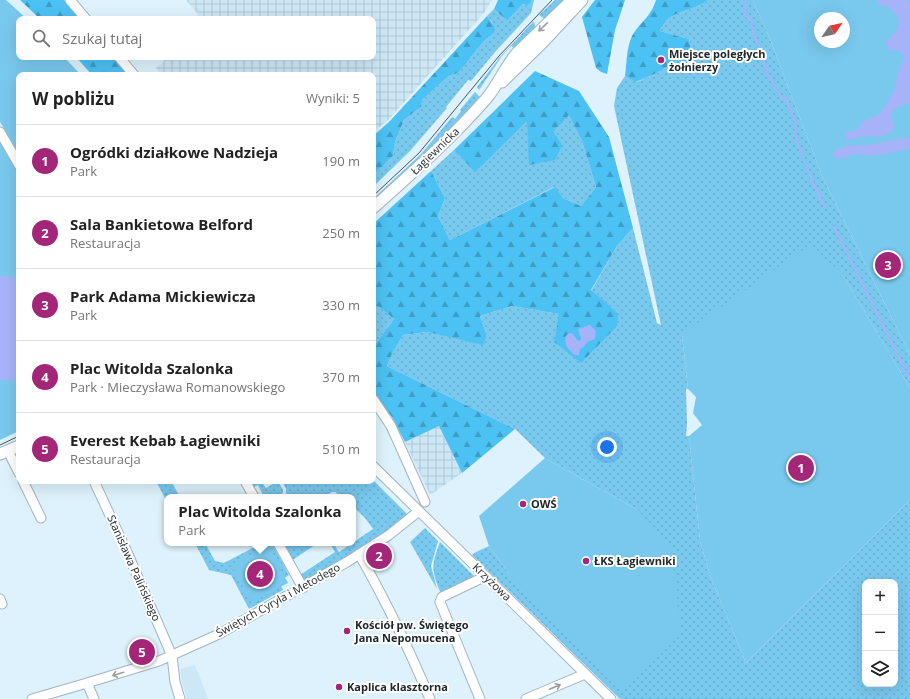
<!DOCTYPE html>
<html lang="pl">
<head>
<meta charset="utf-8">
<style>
	:root { --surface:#fff; --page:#f2f2f2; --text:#222; --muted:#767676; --line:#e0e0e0; --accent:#a42679 }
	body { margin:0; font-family:"Open Sans",sans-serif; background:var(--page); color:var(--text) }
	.controls { position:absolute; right:12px; bottom:12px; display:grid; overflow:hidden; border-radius:8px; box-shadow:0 4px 16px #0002 }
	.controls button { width:36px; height:36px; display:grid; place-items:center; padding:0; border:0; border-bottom:1px solid var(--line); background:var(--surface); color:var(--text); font:20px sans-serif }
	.compass { position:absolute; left:814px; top:12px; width:36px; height:36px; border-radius:50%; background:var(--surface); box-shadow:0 4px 16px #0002; rotate:56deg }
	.you { position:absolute; left:607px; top:447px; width:14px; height:14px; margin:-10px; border:3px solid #fff; border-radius:50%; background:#1a73e8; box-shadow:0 0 0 6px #1a73e833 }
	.badge { display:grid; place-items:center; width:26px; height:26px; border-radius:50%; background:var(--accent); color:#fff; font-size:13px; font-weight:700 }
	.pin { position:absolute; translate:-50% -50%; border:2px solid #fff; box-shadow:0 1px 4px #0006 }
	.popup { position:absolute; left:164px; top:494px; width:192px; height:52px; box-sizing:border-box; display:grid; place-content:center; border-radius:8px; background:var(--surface); filter:drop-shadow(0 1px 3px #0005); font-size:13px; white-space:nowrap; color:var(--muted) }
	.popup b { font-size:15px; color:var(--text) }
	.popup::after { content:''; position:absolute; left:50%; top:100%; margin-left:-8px; border:8px solid transparent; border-top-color:var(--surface) }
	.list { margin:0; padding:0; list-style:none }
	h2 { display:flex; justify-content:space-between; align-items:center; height:52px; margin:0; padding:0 16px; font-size:17px }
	h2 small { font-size:13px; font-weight:400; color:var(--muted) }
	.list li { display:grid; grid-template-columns:26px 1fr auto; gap:12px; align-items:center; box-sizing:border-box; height:72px; padding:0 16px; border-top:1px solid var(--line) }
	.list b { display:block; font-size:15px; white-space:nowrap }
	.list p { margin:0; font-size:13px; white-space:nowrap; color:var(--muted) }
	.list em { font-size:13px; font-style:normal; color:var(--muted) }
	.icon { flex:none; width:22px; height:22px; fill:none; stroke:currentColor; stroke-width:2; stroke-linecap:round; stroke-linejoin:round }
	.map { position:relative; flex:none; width:910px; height:699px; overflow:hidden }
	.search { position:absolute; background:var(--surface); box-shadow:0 4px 16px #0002; left:16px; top:16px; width:360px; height:44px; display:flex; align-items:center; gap:10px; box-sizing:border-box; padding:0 14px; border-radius:8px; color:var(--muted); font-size:15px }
	.panel { position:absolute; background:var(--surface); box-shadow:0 4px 16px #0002; left:16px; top:72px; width:360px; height:412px; border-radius:8px }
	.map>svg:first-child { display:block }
	.built { fill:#cce8f7 }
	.industrial { fill:url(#industrial-grid) }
	.grass { fill:url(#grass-dots); fill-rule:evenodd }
	.forest { fill:url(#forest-firs) }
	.green { fill:#79c8ed; fill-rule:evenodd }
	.water { fill:#a7b3f9 }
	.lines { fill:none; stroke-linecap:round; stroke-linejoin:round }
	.stream { stroke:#a7b3f9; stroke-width:2 }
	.minor-casing { stroke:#a1b5bf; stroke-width:11 }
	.major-casing { stroke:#a1b5bf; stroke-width:13 }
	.minor { stroke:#fff; stroke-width:9 }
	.major { stroke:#fff; stroke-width:11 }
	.tram { stroke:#4c575b; stroke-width:1 }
	.oneway { stroke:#9b9ea0 }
	.poi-dot { fill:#a42679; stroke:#fff; stroke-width:1.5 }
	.labels { text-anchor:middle; stroke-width:4; stroke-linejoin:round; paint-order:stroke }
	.poi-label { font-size:11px; font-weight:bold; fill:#20282b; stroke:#fff; text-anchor:start }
	.street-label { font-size:11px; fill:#20282b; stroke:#fff }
</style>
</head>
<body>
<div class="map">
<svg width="910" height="699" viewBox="0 0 910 699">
	<defs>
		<pattern id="industrial-grid" width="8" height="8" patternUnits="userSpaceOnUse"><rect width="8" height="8" fill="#cce8f7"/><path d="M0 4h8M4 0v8" fill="none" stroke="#afc7d4"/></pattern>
		<pattern id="grass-dots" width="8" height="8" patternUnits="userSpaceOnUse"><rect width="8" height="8" fill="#79c8ed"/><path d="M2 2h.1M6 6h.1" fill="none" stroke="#68accb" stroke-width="1.8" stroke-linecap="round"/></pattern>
		<pattern id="forest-firs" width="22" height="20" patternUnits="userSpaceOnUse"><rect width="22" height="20" fill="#4cc1f3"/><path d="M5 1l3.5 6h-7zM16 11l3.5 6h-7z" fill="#3f9dc5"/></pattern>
	</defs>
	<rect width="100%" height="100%" fill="#ddf2fc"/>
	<!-- built -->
	<path class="built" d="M195,665L208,698L205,699H187L182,682L180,669Z"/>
	<!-- industrial -->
	<path class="industrial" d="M186,0H492L484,13L388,120L373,132V75H162L156,68L168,57H373V19H197L198,14Z
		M439,425L462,473L430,495L405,442Z"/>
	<!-- grass -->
	<path class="grass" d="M532,0H534L531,13L495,52L471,81L468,80L446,107L447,108L410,151L373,187V175L393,156L395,142L404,120L421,107L422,100L449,76L458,73L484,41L494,33L492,22L487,16L494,9L507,21L523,4L528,6Z
		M555,0H570L545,19L539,15Z
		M708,0H753L754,4L767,31L822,176L910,355V388L841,272L682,334L688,389H686L687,424L686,436H689L700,541L711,578L746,663L910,500V699H620L472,555L476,552L489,546L510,575L638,510L545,458L515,429L387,366L392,354L403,335L427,332L482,344L487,336L480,316L512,306L559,314L618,313L591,291L617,246L633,228L657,323L661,325L614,106L617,88L625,76L637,82L657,73L678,60L692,70L694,65L689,39L660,31C668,9 692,13 708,0ZM865,582H895V684H865Z
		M533,22L535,24V30L514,48L511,46L502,56L479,90L477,87L500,57Z
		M475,92L480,97L433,146L373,200V199L421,154L452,117L455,119L461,111L460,110Z
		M569,114L582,141L596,187L581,206L563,198L554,187L450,240L438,216L445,198L431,171L454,150L475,171L527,120L552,131Z
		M373,305L379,307L394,319L373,347Z
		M373,480L407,514L382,534L306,581L303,580L300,575L335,552L330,543H333L339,552L373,529L365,518L353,506V497H338L336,492H332L324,497H290L286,493V489L282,481Z
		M171,481L180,497H167V502L157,483Z
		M249,481H261L266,488L278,481L283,490V493L274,497H264L258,485L252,488Z
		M425,528L438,541L431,566L437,589L410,542Z
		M440,542L478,580L442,597C432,571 430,568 440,542Z
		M195,543H205L215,561L224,563L262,543H272L289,575L283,579L281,586L283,590L249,609L231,575L209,570Z
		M283,543H318L294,559H292Z"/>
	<!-- forest -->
	<path class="forest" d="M20,0H64L81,19H40Z
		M498,0H532L528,6L523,4L507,21L494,9Z
		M595,0H625L615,30L607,74L601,72L596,68L582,17Z
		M656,0H708C692,13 668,9 660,31L689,39L694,65L692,70L678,60L657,73L636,82L625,76C627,63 626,49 632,36C640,22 651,17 656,0Z
		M487,16L494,26V33L484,41L463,67L458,73L449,76L422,100L421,107L404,120L395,142L393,156L373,175V136L389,122Z
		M76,57H113L129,75H92Z
		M535,71L579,91L609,137L633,228L617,246L591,290L618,313L617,326L581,363L554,342L559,314L512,306L480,316L487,336L483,345L427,332L403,335L392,354L387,366L515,429L462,473L439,426L405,442L392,417L373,394V347L394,319L379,307L373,305V224L431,171L445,198L438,216L450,240L555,187L563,198L581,206L596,187L582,141L569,115L553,131L562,145L555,160L529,165L527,121L475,172L454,150Z"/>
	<!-- green -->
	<path class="green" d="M0,0H6L27,19H19V57H64L81,75H19V154L0,122Z
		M753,0H910V355L822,176L767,31L754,4ZM820,18H844V42H820Z
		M0,139L19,172V431L0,440Z
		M809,246L841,272L910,388V500L746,663L711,578L700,541L689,436L702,425L693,413L696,397L688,389L682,334Z
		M545,458L638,510L671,546L681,634L624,690L510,575L489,546L479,516Z
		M268,545L288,583L251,602L231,565Z"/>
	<!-- water -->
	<path class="water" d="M878,0H907L910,3V103C900,107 898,104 891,114L894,128C883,141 874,135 860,137C856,138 852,139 847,140L845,133L856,130L865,120L878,115L885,106L895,89L897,75L904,57L900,52L894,49L890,51L886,45V41L896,32L899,24L898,17L890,8L878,4Z
		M906,138H910V149C895,151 870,160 857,153L841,159L834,157L832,154C840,143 861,146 874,144C885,142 895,140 906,138Z
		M0,276L19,277V381L0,380Z
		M590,325L596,331L595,339L587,342L584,347L580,349L579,355H574L566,346L565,337L568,334L572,333L578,341L581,340V338L578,329Z"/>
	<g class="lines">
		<!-- stream -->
		<path class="stream" d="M746,0L745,15L752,22L754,36L760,48L768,74L781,97L786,98L796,124L795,135L803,157
			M806,164L812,181L825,207
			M834,227L910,380"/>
		<!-- minor casing -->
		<g class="minor-casing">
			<path id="minor" d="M70,0L86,19
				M119,57L134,75
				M0,132L19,165
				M373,399L391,426L425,502
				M8,451L19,473
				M373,466L611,699
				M23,481L41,518
				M94,481L127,552L172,656L175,682L180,699
				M245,481L254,497
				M278,543L303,588
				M359,554C386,601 409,649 430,699
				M0,599L2,604
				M87,683L94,699
				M32,699L87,683L159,661L219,634L347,562L389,535L419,511
				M480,699L440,602L442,597L486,576
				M526,699L585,674"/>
		</g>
		<!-- major casing -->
		<g class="major-casing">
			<path id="major" d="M502,82L543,42L582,0
				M373,208C412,173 451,139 486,99C498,85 505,67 517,53L572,0
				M0,454L19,446"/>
		</g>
		<!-- minor -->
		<use href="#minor" class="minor"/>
		<!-- major -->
		<use href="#major" class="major"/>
		<!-- tram -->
		<path class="tram" d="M373,196L419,153L499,56L552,0
			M0,445L19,436"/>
	</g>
	<!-- one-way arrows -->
	<defs><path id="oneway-shaft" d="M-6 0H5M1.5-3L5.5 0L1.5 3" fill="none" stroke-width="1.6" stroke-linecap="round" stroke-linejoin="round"/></defs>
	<g class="oneway">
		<use href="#oneway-shaft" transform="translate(543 27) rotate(136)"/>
		<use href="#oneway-shaft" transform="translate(118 674) rotate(163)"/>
		<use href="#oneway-shaft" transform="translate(555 687) rotate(-23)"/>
	</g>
	<!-- markers -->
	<g class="poi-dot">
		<circle cx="661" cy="60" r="4"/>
		<circle cx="523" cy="504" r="4"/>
		<circle cx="586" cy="561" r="4"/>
		<circle cx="347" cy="631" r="4"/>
		<circle cx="339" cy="687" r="4"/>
	</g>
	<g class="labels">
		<!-- poi labels -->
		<g class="poi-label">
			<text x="669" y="58">Miejsce poległych<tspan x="669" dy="13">żołnierzy</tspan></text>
			<text x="531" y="508">OWŚ</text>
			<text x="594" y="565">ŁKS Łagiewniki</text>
			<text x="355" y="629">Kościół pw. Świętego<tspan x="355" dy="13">Jana Nepomucena</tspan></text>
			<text x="347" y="691">Kaplica klasztorna</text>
		</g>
		<!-- street labels -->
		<g class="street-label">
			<text transform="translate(435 151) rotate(-44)" y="4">Łagiewnicka</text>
			<text transform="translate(134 568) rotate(66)" y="4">Stanisława Palińskiego</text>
			<text transform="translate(492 582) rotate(44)" y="4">Krzyżowa</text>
			<text transform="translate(278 600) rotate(-29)" y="4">Świętych Cyryla i Metodego</text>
		</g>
	</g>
</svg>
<div class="controls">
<button>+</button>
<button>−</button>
<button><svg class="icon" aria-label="layers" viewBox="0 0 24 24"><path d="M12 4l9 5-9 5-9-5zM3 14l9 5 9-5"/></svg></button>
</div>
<svg class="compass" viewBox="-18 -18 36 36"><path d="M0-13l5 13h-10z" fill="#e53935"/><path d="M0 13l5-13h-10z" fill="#767676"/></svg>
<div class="you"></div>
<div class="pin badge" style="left:801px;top:468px">1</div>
<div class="pin badge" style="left:379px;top:556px">2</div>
<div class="pin badge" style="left:888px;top:265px">3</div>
<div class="pin badge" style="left:260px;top:574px">4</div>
<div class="popup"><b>Plac Witolda Szalonka</b>Park</div>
<div class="pin badge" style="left:142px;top:652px">5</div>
<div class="search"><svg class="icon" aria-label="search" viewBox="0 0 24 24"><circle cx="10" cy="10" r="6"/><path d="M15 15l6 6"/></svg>Szukaj tutaj</div>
<section class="panel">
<h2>W pobliżu<small>Wyniki: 5</small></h2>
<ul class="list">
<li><span class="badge">1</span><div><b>Ogródki działkowe Nadzieja</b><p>Park</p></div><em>190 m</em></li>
<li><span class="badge">2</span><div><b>Sala Bankietowa Belford</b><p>Restauracja</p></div><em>250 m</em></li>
<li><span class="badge">3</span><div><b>Park Adama Mickiewicza</b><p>Park</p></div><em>330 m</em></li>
<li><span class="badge">4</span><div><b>Plac Witolda Szalonka</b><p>Park · Mieczysława Romanowskiego</p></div><em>370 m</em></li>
<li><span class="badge">5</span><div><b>Everest Kebab Łagiewniki</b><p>Restauracja</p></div><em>510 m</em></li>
</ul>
</section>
</div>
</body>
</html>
